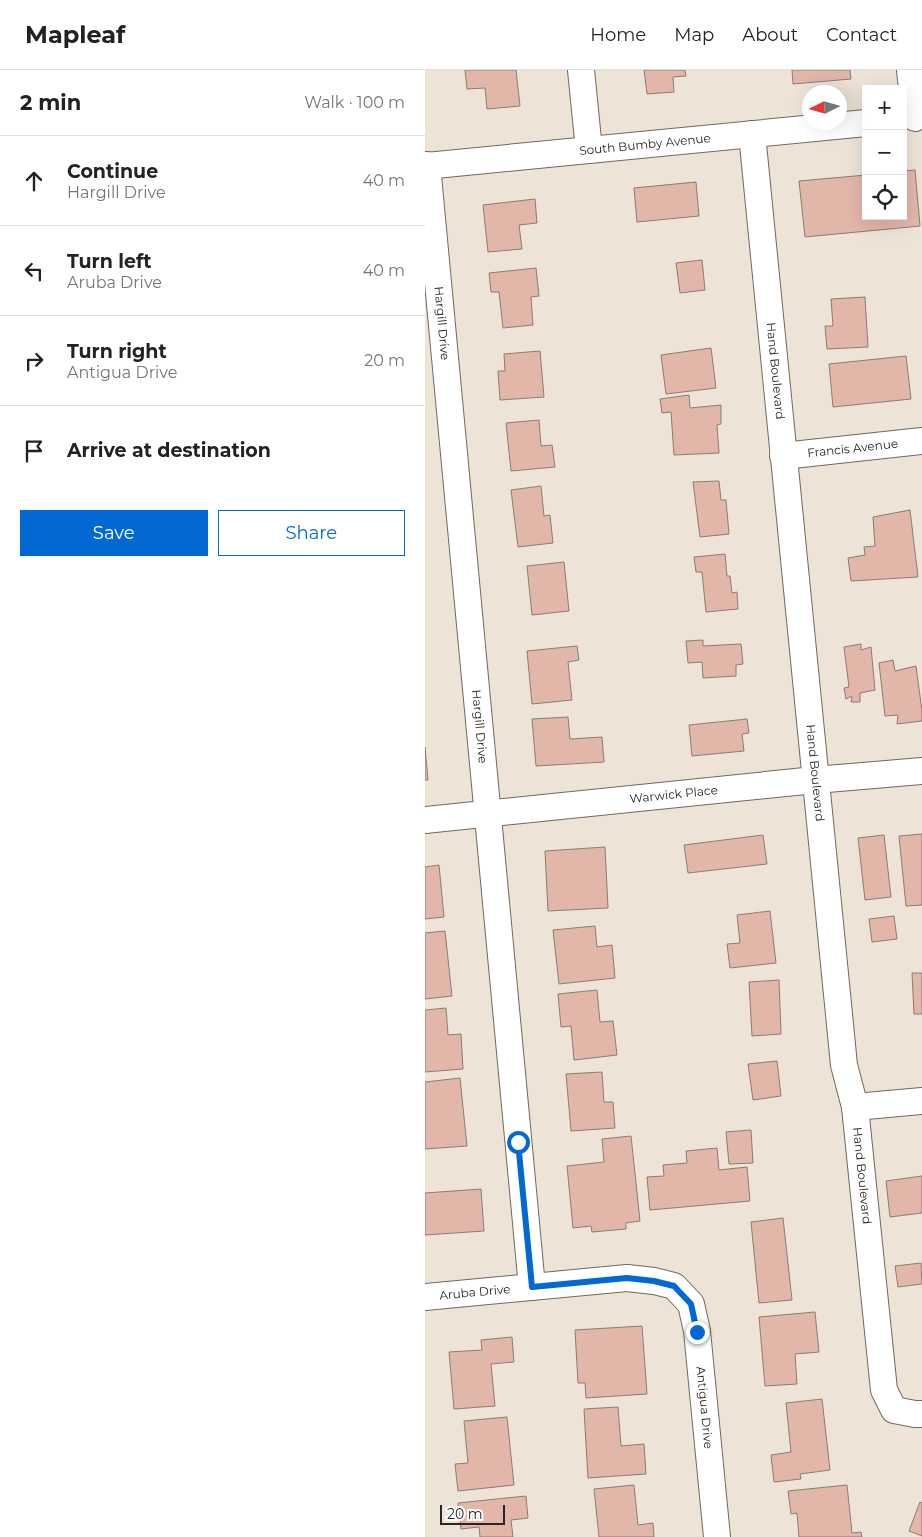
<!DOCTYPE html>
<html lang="en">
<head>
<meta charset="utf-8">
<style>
	:root { --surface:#fff; --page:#f6f6f6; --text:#222; --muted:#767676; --line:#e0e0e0; --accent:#0369d2 }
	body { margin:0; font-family:Montserrat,sans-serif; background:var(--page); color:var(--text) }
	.controls { position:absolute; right:15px; top:15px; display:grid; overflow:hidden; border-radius:0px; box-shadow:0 5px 20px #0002 }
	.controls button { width:45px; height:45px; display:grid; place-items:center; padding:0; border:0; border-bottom:1px solid var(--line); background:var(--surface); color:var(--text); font:25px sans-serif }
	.compass { position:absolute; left:377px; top:15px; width:45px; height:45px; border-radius:50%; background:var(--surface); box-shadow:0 5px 20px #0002; rotate:265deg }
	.scale { position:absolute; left:15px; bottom:12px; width:65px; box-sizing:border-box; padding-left:5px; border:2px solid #292521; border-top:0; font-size:14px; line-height:18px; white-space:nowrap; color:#292521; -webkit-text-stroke:4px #fff; paint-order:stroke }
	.stop { position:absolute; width:15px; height:15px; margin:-11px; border:4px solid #0369d2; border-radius:50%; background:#fff }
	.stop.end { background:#0369d2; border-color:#fff; box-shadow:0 1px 5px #0008 }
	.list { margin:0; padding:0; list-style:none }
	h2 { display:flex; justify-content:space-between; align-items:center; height:65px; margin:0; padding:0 20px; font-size:21px }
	h2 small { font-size:16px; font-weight:400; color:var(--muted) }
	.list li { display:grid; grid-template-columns:32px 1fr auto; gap:15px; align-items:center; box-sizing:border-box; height:90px; padding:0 20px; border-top:1px solid var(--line) }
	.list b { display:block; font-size:19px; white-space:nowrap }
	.list p { margin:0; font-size:16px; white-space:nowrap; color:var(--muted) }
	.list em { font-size:16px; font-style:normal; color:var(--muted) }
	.actions { display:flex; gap:10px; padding:15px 20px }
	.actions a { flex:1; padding:11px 0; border:1px solid var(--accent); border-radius:0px; text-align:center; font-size:18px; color:var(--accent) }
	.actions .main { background:var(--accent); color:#fff }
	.icon { flex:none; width:28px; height:28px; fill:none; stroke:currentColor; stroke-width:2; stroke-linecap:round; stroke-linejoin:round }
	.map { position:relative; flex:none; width:497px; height:1467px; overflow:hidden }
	header { display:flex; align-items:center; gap:30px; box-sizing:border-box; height:70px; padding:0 25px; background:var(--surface); border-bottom:1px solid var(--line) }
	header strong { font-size:24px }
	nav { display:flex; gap:28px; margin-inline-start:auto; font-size:18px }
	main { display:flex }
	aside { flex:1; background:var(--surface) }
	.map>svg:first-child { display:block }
	.building { fill:#e3b6aa; stroke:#8b7b77 }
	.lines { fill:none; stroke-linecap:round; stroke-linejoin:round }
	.minor-casing { stroke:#71685e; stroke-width:28 }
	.minor { stroke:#fff; stroke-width:26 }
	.route { stroke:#0369d2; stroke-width:6 }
	.labels { text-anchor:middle; stroke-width:5; stroke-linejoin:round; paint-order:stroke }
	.street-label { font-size:12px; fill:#292521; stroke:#fff }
</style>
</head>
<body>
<header>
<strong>Mapleaf</strong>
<nav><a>Home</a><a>Map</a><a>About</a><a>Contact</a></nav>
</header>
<main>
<aside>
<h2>2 min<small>Walk · 100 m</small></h2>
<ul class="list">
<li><svg class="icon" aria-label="ahead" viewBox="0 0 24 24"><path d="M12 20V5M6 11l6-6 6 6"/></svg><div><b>Continue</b><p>Hargill Drive</p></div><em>40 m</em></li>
<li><svg class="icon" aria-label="left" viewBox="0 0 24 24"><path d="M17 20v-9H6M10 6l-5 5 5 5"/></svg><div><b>Turn left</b><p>Aruba Drive</p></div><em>40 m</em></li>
<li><svg class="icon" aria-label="right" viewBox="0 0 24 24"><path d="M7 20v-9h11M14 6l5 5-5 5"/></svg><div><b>Turn right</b><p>Antigua Drive</p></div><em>20 m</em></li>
<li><svg class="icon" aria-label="arrive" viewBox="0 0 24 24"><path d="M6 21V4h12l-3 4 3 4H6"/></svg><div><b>Arrive at destination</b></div></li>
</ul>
<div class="actions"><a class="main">Save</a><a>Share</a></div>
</aside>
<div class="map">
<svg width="497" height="1467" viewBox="0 0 497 1467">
	<rect width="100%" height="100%" fill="#ede3d7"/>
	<!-- building -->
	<path class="building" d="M40,0H91L95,36L62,39L60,18L42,19Z
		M219,0H260L261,6L248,7L249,22L222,24Z
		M367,0H425L426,9L368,14Z
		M490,100L495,156L380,167L374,111L441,105V146H478V101Z
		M271,112L274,146L212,152L209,118Z
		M110,129L112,153L94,155L97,179L63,182L58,135Z
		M277,190L280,220L255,223L251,193Z
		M111,198L114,226L106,227L108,255L78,258L74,222H66L64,203Z
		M440,227L443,277L402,279L400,256H408L406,229Z
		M286,278L291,318L241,324L236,285Z
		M115,281L119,327L75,330L73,301H80L79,284Z
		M481,286L486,329L408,337L404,294Z
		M264,325L265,338L296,335V354L292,355L294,383L249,385L246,342L237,343L235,329Z
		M114,350L116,376L127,375L130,397L86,401L81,353Z
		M294,411L296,430H301L304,464L275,467L268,412Z
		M116,416L119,446L125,445L128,473L93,477L86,420Z
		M485,440L493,507L426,511L423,488L440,485L439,477L450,476L448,447Z
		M300,484L302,506H305L307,523L312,522L313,539L281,542L277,502H271L269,487Z
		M139,492L144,541L107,545L102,496Z
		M278,570V576L316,574L318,594L311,595V606L278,608L277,592L263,593L261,571Z
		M436,574V580L446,577L450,620L435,623V632H426L427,626L421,629L419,618L424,617L419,577Z
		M152,576L154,590L143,592L147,630L107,634L102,581Z
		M468,590L470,601L491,596L497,641V651L472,654L473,645L460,646L454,593Z
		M143,647L145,669L177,667L179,692L111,696L107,649Z
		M322,649L324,663L317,664L319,681L267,686L264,655Z
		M0,677L3,710H0Z
		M497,764V835L481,836L474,766Z
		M338,765L342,794L263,803L259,775Z
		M459,765L466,827L440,830L433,768Z
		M180,777L183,838L123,841L120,781Z
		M14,795L19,847L0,849V797Z
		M345,841L351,893L305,898L302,874L315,873L312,845Z
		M469,846L472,869L447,872L444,849Z
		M170,856L172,877L187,875L190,908L134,914L128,860Z
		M20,861L27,926L0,929V863Z
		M487,903H497V944H489Z
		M354,910L356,964L327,966L324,912Z
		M172,920L175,952L188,951L192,985L149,990L146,956L136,957L133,924Z
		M21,938L23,965L36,964L38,999L0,1002V940Z
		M352,991L356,1026L328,1030L323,994Z
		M177,1002L179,1032H188L190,1058L146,1061L141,1004Z
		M35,1008L42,1076L0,1079V1012Z
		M326,1060L328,1093L304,1094L301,1062Z
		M206,1066L215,1151L201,1153V1159L167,1162L166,1156L148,1158L142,1096L179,1092L177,1069Z
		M292,1078L294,1100L322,1097L325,1131L225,1140L222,1107L239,1106L238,1095L262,1093L261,1081Z
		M497,1106V1143L465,1147L461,1111Z
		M56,1119L59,1161L0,1165V1123Z
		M358,1148L367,1230L334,1233L326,1152Z
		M496,1193L497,1214L473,1217L470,1196Z
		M390,1242L394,1282L370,1284L372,1314L340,1316L334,1247Z
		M217,1256L222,1324L161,1328L160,1313H153L150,1260Z
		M87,1267L89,1292L66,1294L70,1336L29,1339L24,1282L57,1280L56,1270Z
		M397,1329L405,1400L375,1404L376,1409L349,1412L346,1385L366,1382L361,1333Z
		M193,1337L196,1376L219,1374L221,1404L163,1408L159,1339Z
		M82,1347L89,1415L33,1421L30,1394L43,1393L39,1351Z
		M209,1415L213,1455L228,1453L229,1467H174L169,1419Z
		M422,1415L427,1463L436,1462L437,1467H374L372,1443L366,1444L363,1421Z
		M101,1426L103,1448L86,1450L88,1467H55L54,1457L36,1459L33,1433Z
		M495,1432L497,1433V1466L484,1461Z"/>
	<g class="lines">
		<!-- minor casing -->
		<g class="minor-casing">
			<g id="minor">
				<path d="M156,0L164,80"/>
				<path d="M485,0L490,48"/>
				<path id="s1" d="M327,64L419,995L430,1037L459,1320L469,1340L490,1344H497"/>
				<path id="s2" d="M2,95L107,1217"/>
				<path id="s3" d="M0,96L441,53"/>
				<path id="s4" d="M358,386L497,371"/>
				<path id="s5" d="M0,750L390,710L497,701"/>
				<path d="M430,1037L497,1031"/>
				<path id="s6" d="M0,1227L202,1208L229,1211L249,1216L266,1234L272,1261L292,1467"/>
			</g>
		</g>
		<!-- minor -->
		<use href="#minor" class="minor"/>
	</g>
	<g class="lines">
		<!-- route -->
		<path class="route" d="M93,1072L107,1217L202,1208L229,1211L249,1216L266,1234L272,1262"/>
	</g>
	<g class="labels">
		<!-- street labels -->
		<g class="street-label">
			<text dy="4" stroke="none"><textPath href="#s3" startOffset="221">South Bumby Avenue</textPath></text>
			<text dy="4" stroke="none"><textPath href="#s2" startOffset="159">Hargill Drive</textPath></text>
			<text dy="4" stroke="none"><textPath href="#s1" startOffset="238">Hand Boulevard</textPath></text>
			<text dy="4" stroke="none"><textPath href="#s4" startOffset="70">Francis Avenue</textPath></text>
			<text dy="4" stroke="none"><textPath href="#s2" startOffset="564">Hargill Drive</textPath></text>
			<text dy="4" stroke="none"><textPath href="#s1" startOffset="642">Hand Boulevard</textPath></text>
			<text dy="4" stroke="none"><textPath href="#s5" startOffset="250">Warwick Place</textPath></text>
			<text dy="4" stroke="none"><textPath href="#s1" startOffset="1048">Hand Boulevard</textPath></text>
			<text dy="4" stroke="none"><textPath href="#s6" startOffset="50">Aruba Drive</textPath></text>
			<text dy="4" stroke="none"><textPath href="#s6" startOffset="380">Antigua Drive</textPath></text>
		</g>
	</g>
</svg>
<div class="controls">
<button>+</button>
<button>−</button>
<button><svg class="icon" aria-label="locate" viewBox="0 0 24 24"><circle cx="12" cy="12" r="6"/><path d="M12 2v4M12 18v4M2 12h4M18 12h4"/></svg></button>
</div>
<svg class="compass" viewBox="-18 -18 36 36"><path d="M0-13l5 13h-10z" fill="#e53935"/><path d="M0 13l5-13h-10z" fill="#767676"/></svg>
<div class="scale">20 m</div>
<div class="stop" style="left:93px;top:1072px"></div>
<div class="stop end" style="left:272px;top:1262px"></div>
</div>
</main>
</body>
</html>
